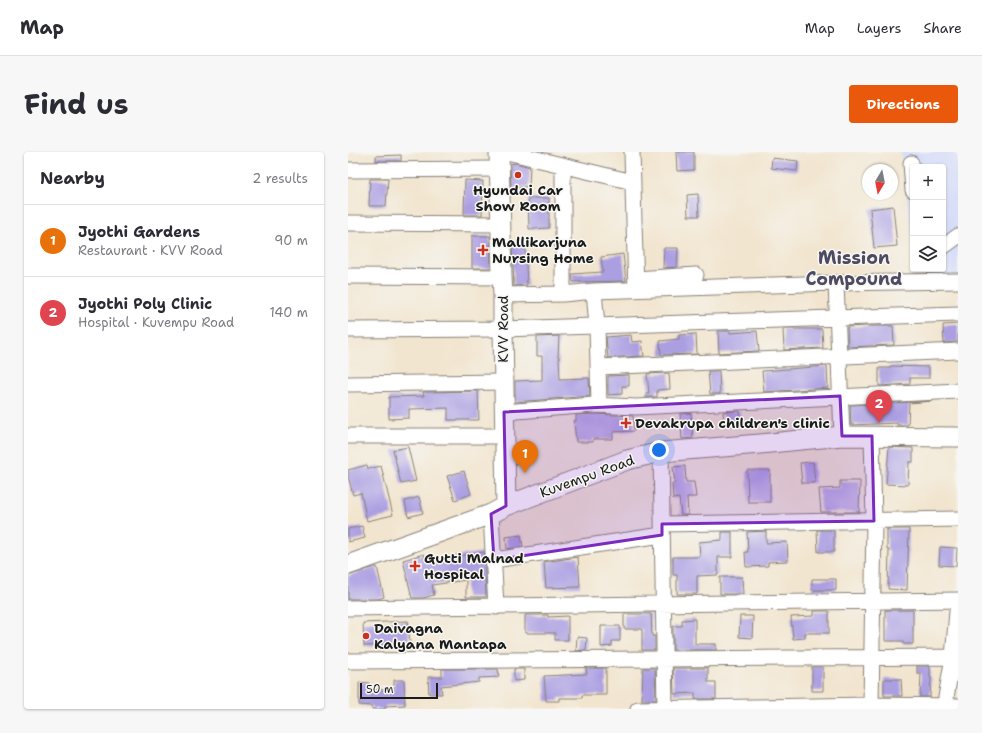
<!DOCTYPE html>
<html lang="en">
<head>
<meta charset="utf-8">
<style>
	:root { --surface:#fff; --page:#f7f7f7; --text:#2b2b33; --muted:#7c7c81; --line:#e1e1e2; --accent:#ea580c }
	body { margin:0; font-family:"Shantell Sans",sans-serif; background:var(--page); color:var(--text) }
	.controls { position:absolute; right:12px; top:12px; display:grid; overflow:hidden; border-radius:4px; box-shadow:0 1px 3px #0004 }
	.controls button { width:36px; height:36px; display:grid; place-items:center; padding:0; border:0; border-bottom:1px solid var(--line); background:var(--surface); color:var(--text); font:20px sans-serif }
	.compass { position:absolute; left:514px; top:12px; width:36px; height:36px; border-radius:50%; background:var(--surface); box-shadow:0 1px 3px #0004; rotate:190deg }
	.scale { position:absolute; left:12px; bottom:10px; width:78px; box-sizing:border-box; padding-left:4px; border:2px solid #1c1c1c; border-top:0; font-size:11px; line-height:14px; white-space:nowrap; color:#1c1c1c; -webkit-text-stroke:3px #f6f6f2; paint-order:stroke }
	.you { position:absolute; left:311px; top:298px; width:14px; height:14px; margin:-10px; border:3px solid #fff; border-radius:50%; background:#1a73e8; box-shadow:0 0 0 6px #1a73e833 }
	.badge { display:grid; place-items:center; width:26px; height:26px; border-radius:50%; background:var(--accent); color:#fff; font-size:13px; font-weight:700 }
	.pin { position:absolute; translate:-50% -33px; filter:drop-shadow(0 1px 2px #0008) }
	.pin::after { content:''; position:absolute; top:21px; width:14px; height:12px; background:inherit; clip-path:polygon(0 0,100% 0,50% 100%) }
	.list { margin:0; padding:0; list-style:none }
	h2 { display:flex; justify-content:space-between; align-items:center; height:52px; margin:0; padding:0 16px; font-size:17px }
	h2 small { font-size:13px; font-weight:400; color:var(--muted) }
	.list li { display:grid; grid-template-columns:26px 1fr auto; gap:12px; align-items:center; box-sizing:border-box; height:72px; padding:0 16px; border-top:1px solid var(--line) }
	.list b { display:block; font-size:15px; white-space:nowrap }
	.list p { margin:0; font-size:13px; white-space:nowrap; color:var(--muted) }
	.list em { font-size:13px; font-style:normal; color:var(--muted) }
	.icon { flex:none; width:22px; height:22px; fill:none; stroke:currentColor; stroke-width:2; stroke-linecap:round; stroke-linejoin:round }
	.map { position:relative; flex:none; width:610px; height:557px; overflow:hidden; border-radius:4px }
	header { display:flex; align-items:center; gap:24px; box-sizing:border-box; height:56px; padding:0 20px; background:var(--surface); border-bottom:1px solid var(--line) }
	header strong { font-size:19px }
	nav { display:flex; gap:22px; margin-inline-start:auto; font-size:14px }
	.intro { display:flex; align-items:center; justify-content:space-between; box-sizing:border-box; height:96px; padding:0 24px }
	h1 { margin:0; font-size:28px }
	.button { padding:10px 18px; border-radius:4px; background:var(--accent); color:#fff; font-size:14px; font-weight:700 }
	main { display:flex; gap:24px; padding:0 24px }
	aside { flex:1; background:var(--surface); border-radius:4px; box-shadow:0 1px 3px #0004 }
	.map>svg:first-child { display:block }
	.built { fill:#d2d9f9 }
	.building { fill:#ab9fe2 }
	.lines { fill:none; stroke-linecap:round; stroke-linejoin:round }
	.minor-casing { stroke:#878076; stroke-width:17 }
	.major-casing { stroke:#878076; stroke-width:21 }
	.minor { stroke:#fff; stroke-width:15 }
	.major { stroke:#fff; stroke-width:19 }
	.marked { fill:#7b2cbf; fill-opacity:0.2; stroke:#7b2cbf; stroke-width:3; stroke-linejoin:round }
	.poi-dot { fill:#c8321e; stroke:#f6f6f2; stroke-width:1.5 }
	.labels { text-anchor:middle; stroke-width:3; stroke-linejoin:round; paint-order:stroke }
	.poi-label { font-size:14px; font-weight:bold; fill:#1c1c1c; stroke:#f6f6f2; text-anchor:start }
	.street-label { font-size:14px; fill:#1c1c1c; stroke:#f6f6f2 }
	.district-label { font-size:18px; font-weight:bold; fill:#4e4a61; stroke:#f6f6f2 }
</style>
</head>
<body>
<header>
<strong>Map</strong>
<nav><a>Map</a><a>Layers</a><a>Share</a></nav>
</header>
<div class="intro"><h1>Find us</h1><a class="button">Directions</a></div>
<main>
<aside>
<h2>Nearby<small>2 results</small></h2>
<ul class="list">
<li><span class="badge" style="background:#e8710a">1</span><div><b>Jyothi Gardens</b><p>Restaurant · KVV Road</p></div><em>90 m</em></li>
<li><span class="badge" style="background:#e0444e">2</span><div><b>Jyothi Poly Clinic</b><p>Hospital · Kuvempu Road</p></div><em>140 m</em></li>
</ul>
</aside>
<div class="map">
<svg width="610" height="557" viewBox="0 0 610 557">
	<rect width="100%" height="100%" fill="#f6f6f2"/>
	<filter id="ink" filterUnits="userSpaceOnUse"><feTurbulence type="fractalNoise" baseFrequency=".025" numOctaves="2"/><feDisplacementMap in="SourceGraphic" scale="8" xChannelSelector="R" yChannelSelector="G"/><feConvolveMatrix kernelMatrix="1 2 1 2 8 2 1 2 1" color-interpolation-filters="sRGB"/></filter>
	<filter id="wash" filterUnits="userSpaceOnUse"><feTurbulence type="fractalNoise" baseFrequency=".012" numOctaves="4" result="noise"/><feDisplacementMap in="SourceGraphic" scale="16" xChannelSelector="R" yChannelSelector="G"/><feGaussianBlur stdDeviation="0.9" result="paint"/><feColorMatrix in="noise" values="0 0 0 0 0 0 0 0 0 0 0 0 0 0 0 0 0 1.4 0 .05"/><feComposite in="paint" operator="in"/></filter>
	<g filter="url(#wash)">
		<rect width="100%" height="100%" fill="#f2e5cf"/>
		<!-- built -->
		<path class="built" d="M553,0H610V124L569,125L568,117H595V15H565V92Z"/>
		<g id="blocks">
			<!-- building -->
			<path class="building" d="M328,0H346V18L329,19Z
				M53,3V9H28V4Z
				M424,6L450,9L449,19L423,16Z
				M168,11L182,15L181,34L163,37L162,12Z
				M22,27H40L38,54H21Z
				M117,28L135,29L134,63H116Z
				M350,42L351,64H340L339,43Z
				M180,46H201V76L181,77Z
				M545,54L549,94L526,96L522,57Z
				M124,84H142L143,116H124Z
				M164,93H177L179,133L166,134Z
				M316,96H330L329,115L315,116Z
				M275,102L278,129L225,130L224,122L255,120L253,105Z
				M610,172V190L596,191L595,173Z
				M518,174H545L546,193L500,195L499,175Z
				M435,177H474L475,196L436,198Z
				M370,179H382V181L409,179L411,199L371,201Z
				M348,182L349,202L313,203L312,189L331,187V183Z
				M283,183L284,190L294,189L296,204L260,206L258,185Z
				M211,184L210,205H211L212,227L241,226L242,244L167,250V229L194,228V204H189V185Z
				M479,214L480,236L416,240L414,219Z
				M542,214L581,215V226H562V232L531,234V216H542Z
				M360,219H371L372,242H362Z
				M321,221L322,237L309,238V245H298V241H301L299,222Z
				M281,223V234H274V242L260,243V224Z
				M130,239L131,268H100V256L61,257V266L41,267V245L76,244L75,240Z
				M584,249L561,251L560,273H549V271L503,273L502,253Z
				M392,259L393,273L376,274L375,260Z
				M343,261L345,286L334,287L332,262Z
				M246,262L285,264L286,279L265,280V287H245V290H228L226,269H228V263Z
				M60,295L68,329L53,332L45,298Z
				M541,295L565,296V310H561L560,333L538,332Z
				M465,310L467,331H454L452,311Z
				M19,313L20,317L33,314L45,363L19,369L13,341L5,343L0,324V318Z
				M337,314L338,330H346L348,345H339L340,363H333L331,346L325,347L324,332L327,331L325,315Z
				M399,318H422V350H400Z
				M116,319L123,342L107,348L99,324Z
				M492,329H512L511,360H473L471,337L492,336Z
				M71,345L75,361L60,365L57,349Z
				M14,374L17,386L0,390V377Z
				M539,377H561L559,438L540,437L541,398H539Z
				M469,378H486V400H470Z
				M418,379V391L439,390L440,409L420,410V414L398,415L397,400H400L399,380Z
				M374,380H384V405H370V423L349,424V442H329V423H325V405H352L351,390L374,388Z
				M173,383L175,395L159,397L158,385Z
				M592,395L609,396L608,414L591,413Z
				M136,400L138,445H118V428L84,433L86,443L75,446H64L55,408L76,402L78,409Z
				M230,405L232,435L198,436L196,410Z
				M26,415H29L36,445L30,447H0V424Z
				M372,425H394L395,442H372Z
				M464,427H488V438H464Z
				M537,458H565V492H555V489H537Z
				M466,459H481V481H457V486L445,487L443,465L466,464Z
				M276,462H303L304,484H307V498H294V477H276Z
				M177,463H200V465L220,464V488H207V481H177Z
				M392,464H405L404,486L391,485Z
				M347,467V492H368V498H325V474H334V468Z
				M60,469L62,492L16,494L15,471Z
				M253,474H272V489H264V494L253,495Z
				M229,485L239,486L238,498L228,499Z
				M569,514H582V526H583L582,545H572L573,521H569Z
				M464,515H475V539H464Z
				M238,516H258V543H234V546H211V549H198L196,524L239,522Z
				M295,516H307L308,548H294Z
				M325,516H360V530H368V547H347V541L326,542Z
				M94,517H150L151,525L131,526V530L93,534L94,542H81L80,525H94Z
				M166,517H176V528L166,529Z
				M536,527H553L554,544H536Z
				M46,528H56L57,553L37,554V557H24V554L11,553V530L21,531V538H46Z"/>
		</g>
	</g>
	<g filter="url(#ink)">
		<use href="#blocks" fill-opacity="0" stroke="#878076" stroke-width="1"/>
		<g class="lines">
			<!-- minor casing -->
			<g class="minor-casing">
				<path id="minor" d="M159,0L285,30
					M284,0L288,138
					M563,11L565,38
					M0,18L152,17
					M0,71L153,72
					M595,95L610,84
					M0,124L154,125
					M288,127L348,123
					M488,131L494,284
					M246,139L249,174L251,253
					M215,142V13
					M155,143L215,142L246,139L488,131L610,129
					M0,178L155,177L610,162
					M250,215L610,199
					M0,232L155,230
					M156,260L246,253L288,255L610,239
					M0,284H156
					M313,300L317,557
					M143,362L148,455
					M314,372L610,367
					M146,408L314,383
					M0,456L610,448
					M0,509L610,505
					M523,553L526,369L524,284
					M290,557L523,553L610,554
					M596,557L605,505L610,448"/>
			</g>
			<!-- major casing -->
			<g class="major-casing">
				<path id="major" d="M151,0L154,125L155,143V177L158,354
					M0,413L143,362L158,354L279,308L313,300L412,292L494,284L610,285"/>
			</g>
			<!-- minor -->
			<use href="#minor" class="minor"/>
			<!-- major -->
			<use href="#major" class="major"/>
		</g>
	</g>
	<!-- marked area -->
	<path class="marked" d="M492,244L494,284H524L526,369L314,372V383L146,408L143,362L158,354L156,260Z"/>
	<!-- markers -->
	<g class="poi-dot">
		<circle cx="170" cy="23" r="4"/>
		<path d="M133 92h4v4h4v4h-4v4h-4v-4h-4v-4h4z"/>
		<path d="M276 265h4v4h4v4h-4v4h-4v-4h-4v-4h4z"/>
		<path d="M65 408h4v4h4v4h-4v4h-4v-4h-4v-4h4z"/>
		<circle cx="18" cy="484" r="4"/>
	</g>
	<g class="labels">
		<!-- poi labels -->
		<g class="poi-label">
			<text x="170" y="43" text-anchor="middle">Hyundai Car<tspan x="170" dy="16">Show Room</tspan></text>
			<text x="144" y="95">Mallikarjuna<tspan x="144" dy="16">Nursing Home</tspan></text>
			<text x="287" y="276">Devakrupa children's clinic</text>
			<text x="76" y="411">Gutti Malnad<tspan x="76" dy="16">Hospital</tspan></text>
			<text x="26" y="481">Daivagna<tspan x="26" dy="16">Kalyana Mantapa</tspan></text>
		</g>
		<!-- street labels -->
		<g class="street-label">
			<text transform="translate(155 177) rotate(-90)" y="5">KVV Road</text>
			<text transform="translate(239 324) rotate(-20)" y="5">Kuvempu Road</text>
		</g>
		<!-- district labels -->
		<g class="district-label">
			<text x="506" y="112">Mission<tspan x="506" dy="21">Compound</tspan></text>
		</g>
	</g>
</svg>
<div class="controls">
<button>+</button>
<button>−</button>
<button><svg class="icon" aria-label="layers" viewBox="0 0 24 24"><path d="M12 4l9 5-9 5-9-5zM3 14l9 5 9-5"/></svg></button>
</div>
<svg class="compass" viewBox="-18 -18 36 36"><path d="M0-13l5 13h-10z" fill="#e53935"/><path d="M0 13l5-13h-10z" fill="#7c7c81"/></svg>
<div class="scale">50 m</div>
<div class="you"></div>
<div class="pin badge" style="left:177px;top:321px;background:#e8710a">1</div>
<div class="pin badge" style="left:531px;top:271px;background:#e0444e">2</div>
</div>
</main>
</body>
</html>
